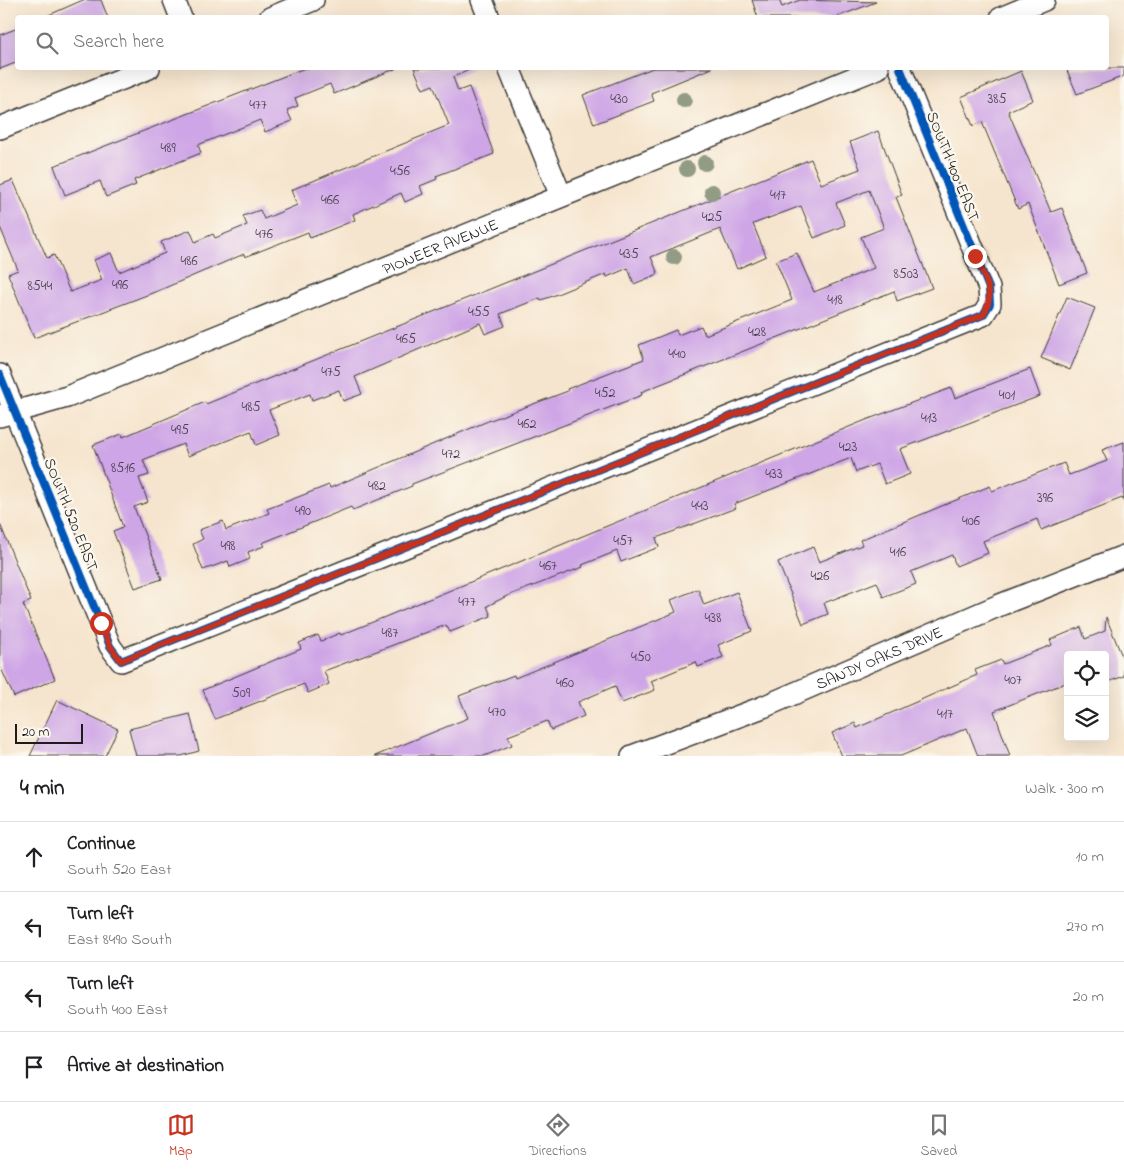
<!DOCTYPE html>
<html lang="en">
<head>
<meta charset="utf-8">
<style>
	:root { --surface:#fff; --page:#f2f2f2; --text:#202124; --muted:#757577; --line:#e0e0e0; --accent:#c8321e }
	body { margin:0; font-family:"Indie Flower",sans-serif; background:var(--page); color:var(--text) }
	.controls { position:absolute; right:15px; bottom:15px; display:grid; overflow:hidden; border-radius:5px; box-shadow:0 5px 20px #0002 }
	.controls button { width:45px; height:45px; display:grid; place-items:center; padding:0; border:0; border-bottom:1px solid var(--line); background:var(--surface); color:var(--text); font:25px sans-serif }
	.scale { position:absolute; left:15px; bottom:12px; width:68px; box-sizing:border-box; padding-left:5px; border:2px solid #1c1c1c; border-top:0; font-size:14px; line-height:18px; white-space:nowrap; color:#1c1c1c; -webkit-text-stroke:4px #fbf7ec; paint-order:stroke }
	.stop { position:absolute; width:15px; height:15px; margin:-11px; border:4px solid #c8321e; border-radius:50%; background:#fff }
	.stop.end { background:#c8321e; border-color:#fff; box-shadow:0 1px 5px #0008 }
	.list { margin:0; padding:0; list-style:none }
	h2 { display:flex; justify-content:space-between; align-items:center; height:65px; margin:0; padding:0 20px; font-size:21px }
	h2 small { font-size:16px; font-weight:400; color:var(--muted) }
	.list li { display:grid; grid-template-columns:32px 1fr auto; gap:15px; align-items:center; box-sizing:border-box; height:70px; padding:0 20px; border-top:1px solid var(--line) }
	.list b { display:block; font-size:19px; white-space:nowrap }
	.list p { margin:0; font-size:16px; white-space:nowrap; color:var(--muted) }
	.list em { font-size:16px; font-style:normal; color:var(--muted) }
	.icon { flex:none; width:28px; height:28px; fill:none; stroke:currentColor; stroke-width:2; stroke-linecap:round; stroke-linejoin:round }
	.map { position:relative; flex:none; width:1124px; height:756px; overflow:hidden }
	.search { position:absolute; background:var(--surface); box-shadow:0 5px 20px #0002; left:15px; right:15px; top:15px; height:55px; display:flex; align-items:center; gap:12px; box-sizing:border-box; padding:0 18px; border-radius:5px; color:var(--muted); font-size:19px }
	.sheet { height:345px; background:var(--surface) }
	nav { display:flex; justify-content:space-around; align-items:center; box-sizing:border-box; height:70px; border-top:1px solid var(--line); background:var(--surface); font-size:14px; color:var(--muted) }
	nav a { display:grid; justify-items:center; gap:2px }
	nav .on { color:var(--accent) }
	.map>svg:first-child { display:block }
	.building { fill:#cea5e6 }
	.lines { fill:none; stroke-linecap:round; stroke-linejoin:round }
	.minor-casing { stroke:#3d3a37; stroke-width:24 }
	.minor { stroke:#fff; stroke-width:21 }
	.cycleway-casing { stroke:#fbf7ec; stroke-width:11 }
	.cycleway { stroke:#0057b8; stroke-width:8 }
	.tree { fill:#929c85 }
	.route { stroke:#c8321e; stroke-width:6 }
	.labels { text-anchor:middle; stroke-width:4.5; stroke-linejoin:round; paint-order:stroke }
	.number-label { font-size:14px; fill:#483e4e }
	.street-label { font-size:16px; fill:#1c1c1c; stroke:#fbf7ec }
</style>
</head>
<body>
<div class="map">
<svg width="1124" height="756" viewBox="0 0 1124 756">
	<rect width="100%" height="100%" fill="#fbf7ec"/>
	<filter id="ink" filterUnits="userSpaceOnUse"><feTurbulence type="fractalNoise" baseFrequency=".02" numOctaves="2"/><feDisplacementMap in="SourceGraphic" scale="10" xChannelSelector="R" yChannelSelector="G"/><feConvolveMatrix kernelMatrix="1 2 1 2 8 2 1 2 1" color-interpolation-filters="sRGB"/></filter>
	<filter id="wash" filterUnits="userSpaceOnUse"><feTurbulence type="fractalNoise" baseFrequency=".0096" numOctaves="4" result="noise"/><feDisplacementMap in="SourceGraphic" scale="20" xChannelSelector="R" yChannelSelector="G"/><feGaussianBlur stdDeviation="1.12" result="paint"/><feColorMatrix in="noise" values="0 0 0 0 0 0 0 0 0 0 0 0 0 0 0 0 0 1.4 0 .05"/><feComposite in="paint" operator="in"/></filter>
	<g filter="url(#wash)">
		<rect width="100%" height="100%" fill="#f6e5ce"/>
		<g id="blocks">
			<!-- building -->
			<path class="building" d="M83,0H101L108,18H42Z
				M752,0H779L782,7L800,0L876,2L834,18H758Z
				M18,28V62L0,69V35Z
				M305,68H397L334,94L330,84L295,98L298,106L287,110L292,121L265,132L260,120L198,145L201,153L134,180L136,185L106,197L100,181L65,195L54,166Z
				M414,68H474L453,77L458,91L469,87L494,154L436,176L437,179L420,186L423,194L405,202L401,193L353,214L355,220L310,238L308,232L245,257L244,254L160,290L34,338L8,274L18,270L0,227V185L13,180L47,258L54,255L70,292L102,280L94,260L111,253L119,272L165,253L161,242L190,230L195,242L213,234L215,238L247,225L243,216L260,210L264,219L297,205L291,190L449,125L433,85L423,89Z
				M653,68H712L651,93L654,101L594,124L583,95Z
				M1066,68H1124V76L1077,94Z
				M1021,71L1033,100L1008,111L1051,212L1062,208L1087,273L1059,284L1028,204L1018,209L982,122L973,126L961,97Z
				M878,131L902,195L896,197L932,288L897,301L894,291L641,392L642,395L412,484V486L353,510L351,507L262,543L264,546L248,552L250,559L230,567L228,561L203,570L193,544L203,539L199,530L223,521L226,530L269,513L267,509L329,485L330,488L488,421L568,391L567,389L644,359L639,345L676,330L678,335L701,326L705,335L792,300L776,261L797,253L814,292L874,268L861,237L884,228L869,190L836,203L845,225L814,238L801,206L753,224L766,256L737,269L720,229L651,257L658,274L634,284L628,268L607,277L606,274L550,297L541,300L540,298L500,314L505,326L485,334L480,323L355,377L362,394L343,401L339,390L312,400L310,394L269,410L280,435L256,445L251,431L188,456L183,444L143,460L149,475L139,478L148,502L134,507L162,579L135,588L113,531L123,527L93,445L122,434L123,437L205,402L206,404L811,159L821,184L860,169L850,142Z
				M1067,297L1095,308L1070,370L1041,358Z
				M1030,369L1040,396L900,449L910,474L885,484L877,464L856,472L851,458L734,504L736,508L656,538L659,547L621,562L617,551L582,565L583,567L507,596L487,606L491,616L450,632L446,625L324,671L329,684L308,693L304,684L215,719L203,690L301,649L299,643L318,635L321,641L340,633L341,635L866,420L951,388L955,398Z
				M1124,442V502L1122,498L1041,530L1037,519L983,541L988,553L956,566L952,555L911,572L916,584L883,597L877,582L824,603L828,614L803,624L778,562L813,547L819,562L862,545L860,540L990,486L992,491L1064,463L1069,475L1107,461L1102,450Z
				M0,524L31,601L23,604L55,679L14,697L0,666Z
				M698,589L704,605L737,592L752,631L718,645L723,657L698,667L696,662L651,681L655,690L622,703L615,686L578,702L584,716L551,730L547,721L508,736L512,745L484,756H375L468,718L459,696L514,675L515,678L676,612L671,600Z
				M1106,617L1124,661V676L1105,683V655H1068V682L994,711L1010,756H978L967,728L901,756H842L832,733L855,723L857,728L977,675L975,670L1001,660L1003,664L1052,645L1050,640L1081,627L1085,639L1105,631Z
				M57,700L118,729L105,756H30Z
				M190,714L199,751L181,756H136L129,729Z"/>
		</g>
	</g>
	<g filter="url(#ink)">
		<use href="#blocks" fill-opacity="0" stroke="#3d3a37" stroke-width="1"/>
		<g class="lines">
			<!-- minor casing -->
			<g class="minor-casing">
				<g id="minor">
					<path d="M174,0L181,18"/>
					<path d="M482,0L489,18"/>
					<path d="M270,18L313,0"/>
					<path d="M1001,18L1044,0"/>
					<path d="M509,68L561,196"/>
					<path d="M0,128L149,68"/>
					<path d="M0,375L110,646L121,661L983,315L990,304L989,288L900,68"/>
					<path id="s1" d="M0,416L67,397L878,68"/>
					<path id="s2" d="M632,756L763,707L1000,605L1124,556"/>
				</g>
			</g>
			<!-- minor -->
			<use href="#minor" class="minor"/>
			<!-- cycleway casing -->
			<g class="cycleway-casing">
				<path id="cycleway" d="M0,375L110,646L121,661L983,315L990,304L989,288L900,68"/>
			</g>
			<!-- cycleway -->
			<use href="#cycleway" class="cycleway"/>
		</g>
		<!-- trees -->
		<g class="tree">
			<circle cx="684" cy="100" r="8"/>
			<circle cx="705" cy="163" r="8"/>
			<circle cx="687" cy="169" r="8"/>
			<circle cx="712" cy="192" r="8"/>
			<circle cx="674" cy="257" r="8"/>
		</g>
	</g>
	<g class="lines" filter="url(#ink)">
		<!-- route -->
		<path class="route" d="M101,623L110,646L121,661L983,315C997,293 984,277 975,256"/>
	</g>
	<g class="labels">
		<!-- number labels -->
		<g class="number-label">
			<text x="619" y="103">430</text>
			<text x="997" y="103">385</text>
			<text x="258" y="109">477</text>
			<text x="168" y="152">489</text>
			<text x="400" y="175">456</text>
			<text x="778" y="199">417</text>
			<text x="330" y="204">466</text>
			<text x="712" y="221">425</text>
			<text x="264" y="238">476</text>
			<text x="629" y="258">435</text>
			<text x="189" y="265">486</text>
			<text x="906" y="278">8503</text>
			<text x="120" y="289">496</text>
			<text x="40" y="290">8544</text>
			<text x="835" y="304">418</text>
			<text x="479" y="316">455</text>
			<text x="757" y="336">428</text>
			<text x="406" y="343">465</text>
			<text x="677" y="358">440</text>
			<text x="331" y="376">475</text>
			<text x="605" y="397">452</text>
			<text x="1007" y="399">401</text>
			<text x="251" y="411">485</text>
			<text x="929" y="422">413</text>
			<text x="527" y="428">462</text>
			<text x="180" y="434">495</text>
			<text x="848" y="451">423</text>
			<text x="451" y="458">472</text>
			<text x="123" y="472">8516</text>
			<text x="774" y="478">433</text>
			<text x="377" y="490">482</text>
			<text x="1045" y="502">396</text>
			<text x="700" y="510">443</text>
			<text x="303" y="515">490</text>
			<text x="971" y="525">406</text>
			<text x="623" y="545">457</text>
			<text x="228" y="550">498</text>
			<text x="898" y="556">416</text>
			<text x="548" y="570">467</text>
			<text x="820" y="580">426</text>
			<text x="467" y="606">477</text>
			<text x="713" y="622">438</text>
			<text x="390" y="637">487</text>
			<text x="641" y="661">450</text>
			<text x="1013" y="684">407</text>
			<text x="565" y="687">460</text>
			<text x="241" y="697">509</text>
			<text x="497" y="716">470</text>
			<text x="945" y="718">417</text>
		</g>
		<!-- street labels -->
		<g class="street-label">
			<text transform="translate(954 166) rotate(68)" y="6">SOUTH 400 EAST</text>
			<text dy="6" stroke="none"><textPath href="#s1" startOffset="472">PIONEER AVENUE</textPath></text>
			<text transform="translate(72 514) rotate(68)" y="6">SOUTH 520 EAST</text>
			<text dy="6" stroke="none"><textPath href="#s2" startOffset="266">SANDY OAKS DRIVE</textPath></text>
		</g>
	</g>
</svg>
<div class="controls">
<button><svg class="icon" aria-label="locate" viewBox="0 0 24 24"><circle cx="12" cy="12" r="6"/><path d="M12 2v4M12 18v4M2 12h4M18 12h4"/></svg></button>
<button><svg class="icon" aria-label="layers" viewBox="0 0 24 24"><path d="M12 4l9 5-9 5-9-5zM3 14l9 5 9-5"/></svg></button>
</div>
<div class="scale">20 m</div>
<div class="stop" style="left:101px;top:623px"></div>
<div class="stop end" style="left:975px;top:256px"></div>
<div class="search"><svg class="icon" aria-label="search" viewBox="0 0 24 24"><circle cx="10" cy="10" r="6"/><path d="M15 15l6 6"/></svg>Search here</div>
</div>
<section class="sheet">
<h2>4 min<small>Walk · 300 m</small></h2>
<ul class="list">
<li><svg class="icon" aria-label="ahead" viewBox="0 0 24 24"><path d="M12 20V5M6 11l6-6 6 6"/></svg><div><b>Continue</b><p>South 520 East</p></div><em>10 m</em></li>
<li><svg class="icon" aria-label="left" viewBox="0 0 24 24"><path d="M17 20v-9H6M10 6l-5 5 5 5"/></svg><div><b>Turn left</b><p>East 8490 South</p></div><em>270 m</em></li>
<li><svg class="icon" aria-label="left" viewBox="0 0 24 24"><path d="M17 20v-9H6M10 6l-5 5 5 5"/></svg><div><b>Turn left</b><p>South 400 East</p></div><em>20 m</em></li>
<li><svg class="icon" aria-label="arrive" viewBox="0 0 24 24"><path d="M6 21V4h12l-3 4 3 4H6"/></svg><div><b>Arrive at destination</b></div></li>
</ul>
</section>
<nav>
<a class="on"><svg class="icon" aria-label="map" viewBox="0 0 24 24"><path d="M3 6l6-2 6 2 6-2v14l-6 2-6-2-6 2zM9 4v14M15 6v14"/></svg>Map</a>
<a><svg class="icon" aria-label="directions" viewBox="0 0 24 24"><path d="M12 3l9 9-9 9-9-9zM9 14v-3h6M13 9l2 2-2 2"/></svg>Directions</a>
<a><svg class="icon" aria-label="saved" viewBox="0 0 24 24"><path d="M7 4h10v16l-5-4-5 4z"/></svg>Saved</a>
</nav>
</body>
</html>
